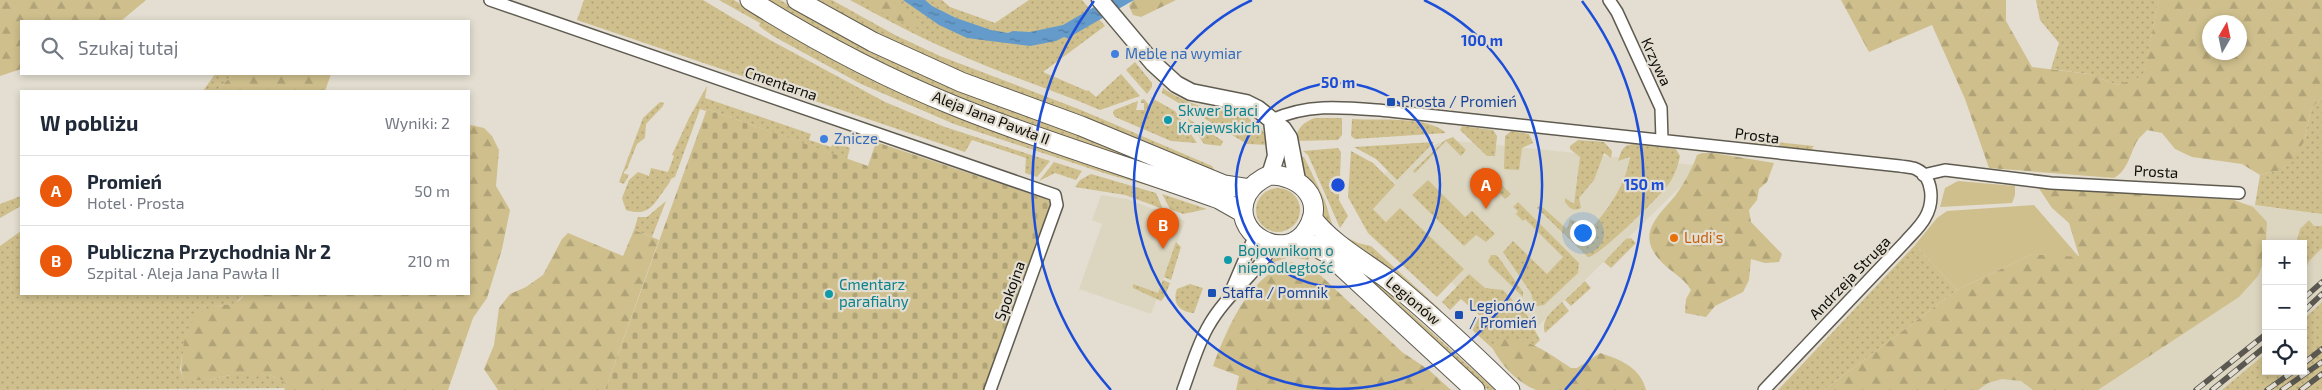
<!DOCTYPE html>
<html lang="pl">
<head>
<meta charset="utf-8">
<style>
	:root { --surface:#fff; --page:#f2f2f3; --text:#1f2937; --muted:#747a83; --line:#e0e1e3; --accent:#ea580c }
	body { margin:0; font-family:"Exo 2",sans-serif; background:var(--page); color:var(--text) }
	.controls { position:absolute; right:15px; bottom:15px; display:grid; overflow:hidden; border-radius:0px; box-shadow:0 2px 8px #0003 }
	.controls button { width:45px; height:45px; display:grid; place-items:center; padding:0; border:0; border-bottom:1px solid var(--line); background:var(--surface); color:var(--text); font:25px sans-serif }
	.compass { position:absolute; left:2202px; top:15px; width:45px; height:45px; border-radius:50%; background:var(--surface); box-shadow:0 2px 8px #0003; rotate:9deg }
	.you { position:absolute; left:1582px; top:232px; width:18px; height:18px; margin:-12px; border:4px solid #fff; border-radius:50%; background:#1a73e8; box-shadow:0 0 0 8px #1a73e833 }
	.badge { display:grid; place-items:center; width:32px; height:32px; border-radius:50%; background:var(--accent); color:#fff; font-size:16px; font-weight:700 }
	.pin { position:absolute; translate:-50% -41px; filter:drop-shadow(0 1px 2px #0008) }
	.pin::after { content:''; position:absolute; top:26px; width:18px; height:15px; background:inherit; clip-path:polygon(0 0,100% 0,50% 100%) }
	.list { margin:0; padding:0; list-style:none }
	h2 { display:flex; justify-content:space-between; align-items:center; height:65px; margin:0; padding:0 20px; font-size:21px }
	h2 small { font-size:16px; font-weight:400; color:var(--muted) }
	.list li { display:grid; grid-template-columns:32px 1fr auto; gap:15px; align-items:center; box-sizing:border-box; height:70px; padding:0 20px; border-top:1px solid var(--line) }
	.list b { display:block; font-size:19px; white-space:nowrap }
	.list p { margin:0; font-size:16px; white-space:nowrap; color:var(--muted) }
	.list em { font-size:16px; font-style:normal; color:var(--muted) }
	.icon { flex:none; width:28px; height:28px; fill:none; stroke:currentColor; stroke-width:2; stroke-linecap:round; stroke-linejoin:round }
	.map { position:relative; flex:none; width:2322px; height:390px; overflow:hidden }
	.search { position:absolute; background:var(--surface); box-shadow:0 2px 8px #0003; left:20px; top:20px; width:450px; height:55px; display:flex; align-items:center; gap:12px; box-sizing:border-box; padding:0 18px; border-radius:0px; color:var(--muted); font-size:19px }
	.panel { position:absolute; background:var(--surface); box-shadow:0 2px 8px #0003; left:20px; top:90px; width:450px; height:205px; border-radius:0px }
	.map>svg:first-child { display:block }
	.built { fill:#dcd6c1; fill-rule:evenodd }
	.grass { fill:url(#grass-dots) }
	.forest { fill:url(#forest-firs); fill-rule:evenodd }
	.cemetery { fill:url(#cemetery-stones) }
	.garden { fill:#cfbf8d }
	.water { fill:url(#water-ripples) }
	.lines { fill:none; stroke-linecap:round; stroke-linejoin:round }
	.street-casing { stroke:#5f5b50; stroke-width:14 }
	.secondary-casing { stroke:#5f5b50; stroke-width:19 }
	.primary-casing { stroke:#5f5b50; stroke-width:21 }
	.street { stroke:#fff; stroke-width:11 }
	.secondary { stroke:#fff; stroke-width:16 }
	.primary { stroke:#fff; stroke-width:19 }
	.rail-casing { stroke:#5a5850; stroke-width:5.5 }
	.rail { stroke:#e3ded1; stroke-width:4; stroke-dasharray:11; stroke-linecap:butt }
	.ring { fill:none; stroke:#1d4ed8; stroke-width:2.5 }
	.shop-dot { fill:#3f7fe0; stroke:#e3ded1; stroke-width:2 }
	.transit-dot { fill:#1a4fb4; stroke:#e3ded1; stroke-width:2 }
	.culture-dot { fill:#0f9aa8; stroke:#e3ded1; stroke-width:2 }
	.food-dot { fill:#e8710a; stroke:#e3ded1; stroke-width:2 }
	.labels { text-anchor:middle; stroke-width:4.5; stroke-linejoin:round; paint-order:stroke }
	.shop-label { font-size:15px; fill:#366cbe; stroke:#e3ded1; text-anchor:start }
	.street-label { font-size:15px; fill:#0d0c07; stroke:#e3ded1 }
	.transit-label { font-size:15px; fill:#164399; stroke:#e3ded1; text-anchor:start }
	.culture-label { font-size:15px; fill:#0d838f; stroke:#e3ded1; text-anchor:start }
	.food-label { font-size:15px; fill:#c56008; stroke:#e3ded1; text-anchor:start }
	.centre { fill:#1d4ed8; stroke:#e3ded1; stroke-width:2.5 }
	.ring-label { font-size:15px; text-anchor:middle; font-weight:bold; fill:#1d4ed8; stroke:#e3ded1; stroke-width:4.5; stroke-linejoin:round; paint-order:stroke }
</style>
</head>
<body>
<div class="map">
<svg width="2322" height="390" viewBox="0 0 2322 390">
	<defs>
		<pattern id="grass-dots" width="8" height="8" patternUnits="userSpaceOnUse" patternTransform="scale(1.25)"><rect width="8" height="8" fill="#cfbf8d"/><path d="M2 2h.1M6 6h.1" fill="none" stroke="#b1a378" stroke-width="1.8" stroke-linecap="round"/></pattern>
		<pattern id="forest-firs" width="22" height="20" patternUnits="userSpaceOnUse" patternTransform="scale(1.25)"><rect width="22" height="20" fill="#cfbf8d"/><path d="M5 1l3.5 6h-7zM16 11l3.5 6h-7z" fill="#b1a378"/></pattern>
		<pattern id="cemetery-stones" width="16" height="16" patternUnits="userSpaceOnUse" patternTransform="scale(1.25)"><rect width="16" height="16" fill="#cfbf8d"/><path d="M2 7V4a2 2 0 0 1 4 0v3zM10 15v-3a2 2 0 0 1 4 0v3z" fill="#b1a378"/></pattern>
		<pattern id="water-ripples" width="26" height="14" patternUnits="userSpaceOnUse" patternTransform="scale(1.25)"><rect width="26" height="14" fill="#649bca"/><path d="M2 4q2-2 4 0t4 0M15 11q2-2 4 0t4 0" fill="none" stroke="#517da2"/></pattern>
	</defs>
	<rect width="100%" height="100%" fill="#e3ded1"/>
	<!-- built -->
	<path class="built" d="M1447,140L1694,165L1684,192L1679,188L1519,345L1360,197L1405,155Z
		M1101,195L1127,199L1185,221L1151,314L1079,289L1102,224L1092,220Z
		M2236,203L2322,214V390H1974ZM2266,244H2303V371H2266Z"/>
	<!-- grass -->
	<path class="grass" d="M584,0H703L770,40L885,102L945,127L1050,161L1037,177L1025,173L1026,158L972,140L965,152L577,20Z
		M719,0H734L765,19L1188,197L1107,174L954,124L861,84L773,36L759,26L760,23Z
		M766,0H780L862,46L938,82L1215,188C1110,152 1003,120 903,74C855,52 811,26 766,0Z
		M816,0H832L895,35L940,56L1081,110L1212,166L1217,175C1082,120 943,72 816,0Z
		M850,0H942L950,7L995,23L1029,0H1082L1105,26L1043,72L1087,91L1088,90L1096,97L1121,74L1140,96L1100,110C1056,91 1011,77 967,58C927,41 888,21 850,0Z
		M2036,0H2159L2143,77L2117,85L2089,74L2051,69L2059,43L2040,20Z
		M1135,62L1152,83V87L1147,94L1126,70Z
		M215,74H234L216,91H203Z
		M707,86L705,98L811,134L809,140L831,147L834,142L850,148L847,159L707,109L706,111L700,109L675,177C669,179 671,181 668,185C655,201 651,218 626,210L622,198L629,180L638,172L649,176L651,168L668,172L674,156L672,155L689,118Z
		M1163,88C1175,96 1187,102 1201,106C1229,112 1261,112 1269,145L1247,144L1162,93Z
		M1150,97L1175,111L1197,143L1171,141L1115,117L1113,113L1114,110L1138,101L1136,110H1144V103H1141V100L1144,99L1149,105L1153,101Z
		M2322,97V214L2255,205L2260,175L2277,171L2305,138L2311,109Z
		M660,102L664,103L663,106L646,124L645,138L637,144L627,169L623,173L629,175L624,184L619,182L643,118Z
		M1187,118L1223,141L1221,146L1204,144Z
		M1315,118H1342V135L1338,140L1296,141C1296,128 1304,122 1315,118Z
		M1352,119C1377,121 1427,115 1446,133L1355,139L1351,136Z
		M1462,126L1493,130L1497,136L1495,156H1487L1460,130Z
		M1511,131L1529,134L1533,143L1522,148L1519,170L1504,169L1505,136Z
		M1453,137L1466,150L1461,156L1446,141L1415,173L1413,171L1445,140Z
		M1748,139L1814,146L1811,150L1750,143Z
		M1578,140L1604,142L1612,151L1611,158L1604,153L1594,180L1579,198L1581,208C1572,212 1570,208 1565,202V198L1574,204L1580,157L1570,149V146Z
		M1434,142L1397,180L1376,159L1354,147Z
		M1633,144L1676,149L1680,156C1678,166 1674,177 1668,185C1659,197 1599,257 1588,257L1537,208L1540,205L1567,229L1570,219L1592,228C1610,206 1625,186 1630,157L1618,161C1621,152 1622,145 1633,144Z
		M1338,148L1341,152L1339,200L1348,216L1340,228L1308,155L1303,151Z
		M1351,151L1373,163L1395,185L1373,209L1386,222L1400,208L1464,269L1437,297L1368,233L1348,197Z
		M1298,156L1304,157L1307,163L1325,201L1333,227L1324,220L1314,187L1303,171Z
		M1054,162L1082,171L1076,180L1055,173L1039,181Z
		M1483,167L1511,194L1505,199L1478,172Z
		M1091,174L1156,193L1163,209L1125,195L1075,187L1080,180Z
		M1428,180L1465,217L1472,211L1495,234L1486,242L1476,235L1464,246L1412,195Z
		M1256 210a22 22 0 1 1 44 0a22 22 0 1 1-44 0Z
		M1162,194L1207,209L1183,214L1170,209Z
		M21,196V206L0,218V204Z
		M666,201L652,237L634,230L638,217H647Z
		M1518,202L1579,263L1578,273L1544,305L1537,306L1534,304L1531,293L1503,252L1513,241L1547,274L1563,257L1525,219L1523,221L1516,214L1518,211L1513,207Z
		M2309,220L2314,226H2322V248L2309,261L2306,269H2303V244H2296L2300,229Z
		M21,231V294H245L234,304L217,306L182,356L180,370L184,380H209L230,375H270L284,381L285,388L0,390V246Z
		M1344,236L1358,243L1371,246L1443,312L1343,239Z
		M1631,238L1636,243L1611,268L1604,262L1626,239Z
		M1176,242L1181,247L1171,280L1164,277Z
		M1915,245L1957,290L1824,390H1778Z
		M1299,248L1314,253L1308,260L1290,257L1271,263L1269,262L1284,251Z
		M1491,255H1496L1499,258L1523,292V297L1490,265L1488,261Z
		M1348,262L1373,279L1495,390H1488L1396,304Z
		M1469,274L1485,288L1503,290L1527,315L1540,340L1513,367L1470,328L1480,316L1461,299L1450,310L1442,302Z
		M1163,280L1170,283L1165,296L1161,301L1133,288V284L1158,293Z
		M1585,281L1591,288L1571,306L1565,300Z
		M1190,284L1203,288L1194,313C1179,312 1172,303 1177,289Z
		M1562,302L1569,311L1545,333C1540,319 1553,311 1562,302Z
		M2322,302V390H2222L2266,353V371H2303V320Z"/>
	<!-- forest -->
	<path class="forest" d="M0,0H146L121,21H21V69L0,76Z
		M861,0H894L918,19L923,26L922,29L891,18Z
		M1133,0H1176L1141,17L1133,15L1129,6Z
		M1841,0H2006V21L2032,67L2089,74L2117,85L2143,76L2159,0H2322V97L2311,109L2305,138L2294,161L2277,171L2260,175L2242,164L2192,157L2175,149L2162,133L2147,130C2144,134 2138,138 2136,143C2130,155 2127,171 2114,178L1989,168L1965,99L1932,25L1869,52ZM2210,22H2240V52H2210Z
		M234,74H331L325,91H216Z
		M471,125L484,128L492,136L499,150L496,186L510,210L502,249L487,298L473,318L448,390H284L285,388L284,381L270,375H230L209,380H184C179,369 182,362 183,350C185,329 195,309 218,306C231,304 237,305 245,294H469V126Z
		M1702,153H1713L1774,163L1767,182L1759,189L1757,200L1749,210L1751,222L1782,254L1779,262L1765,263L1751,259L1749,280L1743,292L1715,306L1706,317L1685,313L1686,299L1691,290C1683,276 1668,271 1658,258C1637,233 1659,215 1675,196C1684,184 1692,169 1697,155Z
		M2038,187L2234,200L2253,207L2267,222L2265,258L2258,276L2239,297L2098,390H2033L2021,381L2002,379L1988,383L1978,390H1824L1957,290L2032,254L2079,256L2069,223L2052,208Z
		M634,230L659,240L605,390H498L484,369L494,345L499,308L510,294L526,287L543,275L562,239L568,233L623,256Z
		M1292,262L1317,272L1402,352L1429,370L1451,390H1236L1239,376L1213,366C1228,326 1249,276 1292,262Z
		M1499,339C1531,338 1546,352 1571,368H1577L1600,353C1620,359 1641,368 1646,390H1536C1517,382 1503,367 1493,349Z"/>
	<!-- cemetery -->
	<path class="cemetery" d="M707,109L868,166L876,142L1052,201L984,390H605Z"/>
	<!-- garden -->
	<path class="garden" d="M1958,181L2015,186V195L2012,203L1940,207L1945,188Z
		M2034,205L2079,257L2032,254L1957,290L1915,245L1937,218L1947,211Z"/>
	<!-- water -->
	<path class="water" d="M903,0H925L932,6L956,18L991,30L1008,33L1013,31L1030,32L1063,25L1106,0H1134L1073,35L1070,39L1064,37L1056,41L1030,46L967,38L939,25Z"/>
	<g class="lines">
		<!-- street casing -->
		<g class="street-casing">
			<path id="street" d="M490,0L1055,195L1057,205L990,390
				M1609,0L1617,12L1661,108L1662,140
				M1272,120C1310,102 1349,108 1390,111L1900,166C1905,167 1911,167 1916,169C1934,177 1934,203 1925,218C1920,227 1912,234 1905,242L1764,390
				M1923,175L1945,170L2051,183L2239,193
				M1231,291L1255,235
				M1183,390C1191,369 1197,345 1209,325C1226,295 1256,274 1274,245"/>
		</g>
		<!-- secondary casing -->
		<g class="secondary-casing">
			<path id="secondary" d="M1100,0L1153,63L1176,84L1191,92L1246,103L1258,109L1283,129L1289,138L1297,180
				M1270,175L1276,156L1272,120"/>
		</g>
		<!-- primary casing -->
		<g class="primary-casing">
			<path id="primary" d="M750,0C815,41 883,77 955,106C1041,141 1131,167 1219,199L1242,212
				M797,0L873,42L961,82L1081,126L1224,185L1250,189
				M1270,175C1300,175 1325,199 1308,228C1287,266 1227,233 1247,194C1253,184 1260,179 1270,175Z
				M1312,218C1333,245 1364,261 1390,281C1432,315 1471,352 1510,390
				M1301,239L1327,253L1475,390"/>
		</g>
		<!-- street -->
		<use href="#street" class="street"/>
		<!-- secondary -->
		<use href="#secondary" class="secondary"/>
		<!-- primary -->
		<use href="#primary" class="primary"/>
		<!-- rail casing -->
		<g class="rail-casing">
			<path id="rail" d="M2303,299L2322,282
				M2303,312L2322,294
				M2303,364L2322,349
				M2196,390L2266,334
				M2212,390L2266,346
				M2267,390L2294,371
				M2282,390L2322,362
				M2301,390L2322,374"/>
		</g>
		<!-- rail -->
		<use href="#rail" class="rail"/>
	</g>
	<!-- distance rings -->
	<g class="ring">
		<circle cx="1338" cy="185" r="102"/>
		<path d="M1424 0A204 204 0 1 1 1252 0"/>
		<path d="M1111 390A306 306 0 0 1 1094 1M1582 1A306 306 0 0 1 1565 390"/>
	</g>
	<!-- markers -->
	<g class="shop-dot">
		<circle cx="1115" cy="54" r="5"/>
		<circle cx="824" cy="139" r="5"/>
	</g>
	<g class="transit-dot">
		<rect x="1386" y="97" width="10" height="10" rx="2.5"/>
		<rect x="1207" y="288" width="10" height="10" rx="2.5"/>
		<rect x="1454" y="310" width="10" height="10" rx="2.5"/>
	</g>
	<g class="culture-dot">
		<circle cx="1168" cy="120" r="5"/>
		<circle cx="1228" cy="260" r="5"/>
		<circle cx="829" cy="294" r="5"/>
	</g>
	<circle class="food-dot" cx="1674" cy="238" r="5"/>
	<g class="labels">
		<!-- shop labels -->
		<g class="shop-label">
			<text x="1125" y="59">Meble na wymiar</text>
			<text x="834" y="144">Znicze</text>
		</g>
		<!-- street labels -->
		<g class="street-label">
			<text transform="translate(1656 62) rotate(65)" y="5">Krzywa</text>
			<text transform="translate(781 84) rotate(19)" y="5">Cmentarna</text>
			<text transform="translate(991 118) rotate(21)" y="5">Aleja Jana Pawła II</text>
			<text transform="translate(1757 136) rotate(7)" y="5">Prosta</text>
			<text transform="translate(2156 172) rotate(3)" y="5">Prosta</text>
			<text transform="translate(1850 278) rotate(-46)" y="5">Andrzeja Struga</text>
			<text transform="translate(1010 291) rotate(-70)" y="5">Spokojna</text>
			<text transform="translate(1413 301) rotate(40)" y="5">Legionów</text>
		</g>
		<!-- transit labels -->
		<g class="transit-label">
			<text x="1401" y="107">Prosta / Promień</text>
			<text x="1222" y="298">Staffa / Pomnik</text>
			<text x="1469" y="311">Legionów<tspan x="1469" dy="17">/ Promień</tspan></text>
		</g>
		<!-- culture labels -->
		<g class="culture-label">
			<text x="1178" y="116">Skwer Braci<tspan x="1178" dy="17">Krajewskich</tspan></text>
			<text x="1238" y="256">Bojownikom o<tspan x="1238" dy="17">niepodległość</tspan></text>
			<text x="839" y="290">Cmentarz<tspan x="839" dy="17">parafialny</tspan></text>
		</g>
		<!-- food labels -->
		<g class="food-label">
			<text x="1684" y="243">Ludi's</text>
		</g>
	</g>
	<circle cx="1338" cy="185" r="8" class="centre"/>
	<g class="ring-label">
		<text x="1482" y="46">100 m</text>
		<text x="1338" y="88">50 m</text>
		<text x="1644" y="190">150 m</text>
	</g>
</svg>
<div class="controls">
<button>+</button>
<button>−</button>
<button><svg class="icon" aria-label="locate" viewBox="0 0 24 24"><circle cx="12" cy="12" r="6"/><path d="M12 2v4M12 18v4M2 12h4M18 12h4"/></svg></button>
</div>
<svg class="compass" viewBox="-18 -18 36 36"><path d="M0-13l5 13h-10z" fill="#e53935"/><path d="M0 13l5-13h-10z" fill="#747a83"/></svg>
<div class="you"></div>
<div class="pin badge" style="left:1486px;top:209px">A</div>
<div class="pin badge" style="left:1163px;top:249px">B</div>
<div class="search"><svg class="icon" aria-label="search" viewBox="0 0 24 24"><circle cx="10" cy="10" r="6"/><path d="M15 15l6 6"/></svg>Szukaj tutaj</div>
<section class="panel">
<h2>W pobliżu<small>Wyniki: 2</small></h2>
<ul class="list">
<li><span class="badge">A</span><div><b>Promień</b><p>Hotel · Prosta</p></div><em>50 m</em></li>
<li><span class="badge">B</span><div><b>Publiczna Przychodnia Nr 2</b><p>Szpital · Aleja Jana Pawła II</p></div><em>210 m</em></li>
</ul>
</section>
</div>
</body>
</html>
